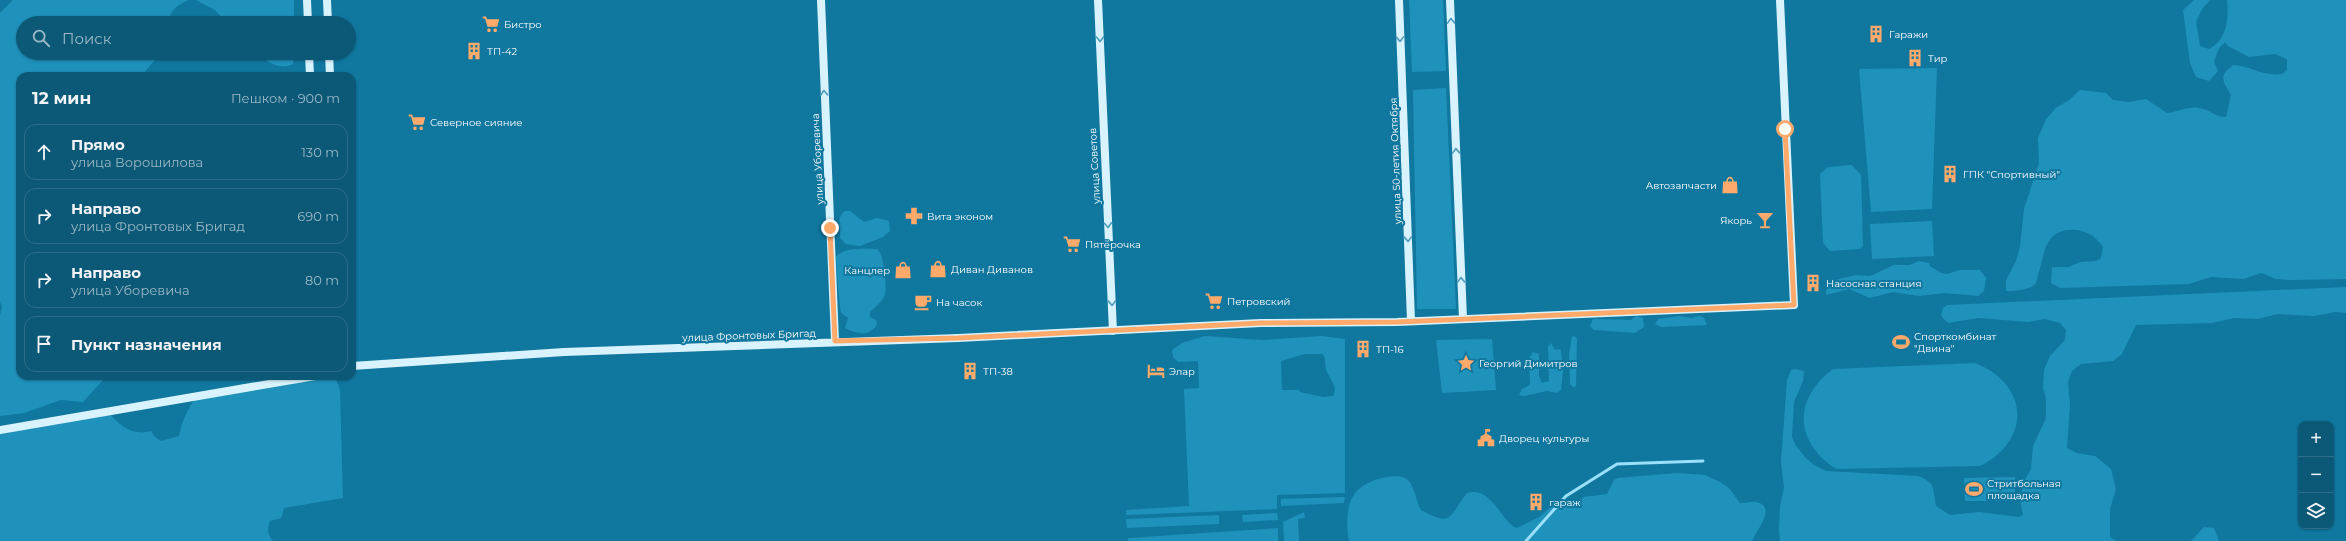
<!DOCTYPE html>
<html lang="ru">
<head>
<meta charset="utf-8">
<style>
	:root { --surface:#0c5977; --page:#1a627f; --text:#f1f3f6; --muted:#9ab8c6; --line:#2c6f89 }
	body { margin:0; font-family:Montserrat,sans-serif; background:var(--page); color:var(--text) }
	.controls { position:absolute; right:12px; bottom:12px; display:grid; overflow:hidden; border-radius:8px; box-shadow:0 1px 3px #0004 }
	.controls button { width:36px; height:36px; display:grid; place-items:center; padding:0; border:0; border-bottom:1px solid var(--line); background:var(--surface); color:var(--text); font:20px sans-serif }
	.stop { position:absolute; width:12px; height:12px; margin:-9px; border:3px solid #ffaa6b; border-radius:50%; background:#fff }
	.stop.end { background:#ffaa6b; border-color:#fff; box-shadow:0 1px 4px #0008 }
	.list { margin:0; padding:0; list-style:none }
	h2 { display:flex; justify-content:space-between; align-items:center; height:52px; margin:0; padding:0 16px; font-size:17px }
	h2 small { font-size:13px; font-weight:400; color:var(--muted) }
	.list li { display:grid; grid-template-columns:26px 1fr auto; gap:12px; align-items:center; box-sizing:border-box; height:56px; margin:0 8px 8px; padding:0 8px; border:1px solid var(--line); border-radius:12px }
	.list b { display:block; font-size:15px; white-space:nowrap }
	.list p { margin:0; font-size:13px; white-space:nowrap; color:var(--muted) }
	.list em { font-size:13px; font-style:normal; color:var(--muted) }
	.icon { flex:none; width:22px; height:22px; fill:none; stroke:currentColor; stroke-width:2; stroke-linecap:round; stroke-linejoin:round }
	.map { position:relative; flex:none; width:2346px; height:541px; overflow:hidden }
	.search { position:absolute; background:var(--surface); box-shadow:0 1px 3px #0004; left:16px; top:16px; width:340px; height:44px; display:flex; align-items:center; gap:10px; box-sizing:border-box; padding:0 14px; border-radius:22px; color:var(--muted); font-size:15px }
	.panel { position:absolute; background:var(--surface); box-shadow:0 1px 3px #0004; left:16px; top:72px; width:340px; height:308px; border-radius:12px }
	.map>svg:first-child { display:block }
	.green { fill:#1f92bc; fill-rule:evenodd }
	.lines { fill:none; stroke-linecap:round; stroke-linejoin:round }
	.stream { stroke:#99e0f8; stroke-width:3 }
	.secondary { stroke:#d8f3fe; stroke-width:8 }
	.oneway { stroke:#4c9cbc }
	.route { stroke:#ffaa6b; stroke-width:5 }
	.labels { text-anchor:middle; stroke-width:4; stroke-linejoin:round; paint-order:stroke }
	.poi-label { font-size:10px; fill:#fff; stroke:#10779f; text-anchor:start }
	.street-label { font-size:10px; fill:#fff; stroke:#10779f }
</style>
</head>
<body>
<div class="map">
<svg width="2346" height="541" viewBox="0 0 2346 541">
	<rect width="100%" height="100%" fill="#10779f"/>
	<!-- green -->
	<path class="green" d="M13,0H189C178,4 170,10 168,23H23L20,36L23,41V53H161L141,76C130,76 101,71 94,76H20V376H104V379L83,402L61,400L24,413L0,416V315L2,307L0,302V13Z
		M196,0H294V23H227L215,10Z
		M1409,0H1443L1446,71L1412,72Z
		M2194,0H2210L2202,9L2196,22L2200,46L2209,49C2227,40 2229,18 2227,0H2346V279L2292,280L2276,279L2261,273L2243,279L2211,277L2189,284L2060,288L2051,283L2052,267H2069L2080,262L2096,261L2101,258L2103,247C2096,237 2088,231 2076,230C2046,228 2045,250 2039,272C2037,277 2038,280 2035,284C2029,290 2014,291 2006,291V280L2016,261L2020,247L2024,209L2039,163L2038,138L2046,119L2056,108L2069,100L2080,90L2106,93L2113,100L2129,102L2146,99L2167,113C2179,112 2187,106 2199,108C2209,109 2215,117 2226,117L2231,95C2224,82 2217,77 2233,65C2250,65 2266,79 2284,73L2287,69V59L2275,54L2249,57L2228,46L2225,42L2219,48L2214,62L2218,71L2209,81L2196,77L2190,63L2183,10Z
		M256,53H294L293,64C280,71 266,61 256,53Z
		M1937,68L1932,209L1871,212L1859,69Z
		M1446,88L1456,309H1417L1413,90Z
		M1852,165L1861,175L1863,246L1860,249L1830,251L1823,243L1820,174L1828,167Z
		M845,211H850L864,222L877,218L889,221L890,231L883,237L860,246L846,244L840,238C841,228 836,217 845,211Z
		M1932,221L1934,256L1872,259L1870,224Z
		M877,249C884,253 887,287 885,295C882,302 875,307 870,312V317L876,320L877,324C871,337 856,334 845,328L848,318C846,316 843,315 841,312C840,310 836,264 836,257C842,247 866,249 877,249Z
		M1919,261L1929,263L1930,266L1941,273L1947,274L1960,270H1980L1986,278L1984,291L1978,296L1944,293L1919,296L1893,292L1870,298L1849,289L1826,295L1827,282L1856,275L1870,276L1894,265H1910Z
		M2346,287V313L2335,312L2314,316L2278,314L2257,319L2234,318L2212,323L2136,325L2122,354L2113,361L2081,364L2072,371L2068,382L2070,404L2067,448L2077,453L2095,456L2111,469L2116,489L2110,509V537L2116,541H1780L1779,530L1780,506L1784,488L1781,462L1787,380L1791,370L1795,369L1804,371L1803,381L1794,402L1792,437L1796,446L1806,458L1814,465L1826,471L1918,476C1936,483 1933,489 1936,506L1950,515L1979,512L2019,517L2023,515L2020,501L2023,483L2031,469L2033,446L2046,418V398L2043,389L2044,370L2050,356L2065,340L2066,330L2060,323L2045,319L2028,322L1978,318L1948,323L1941,316L1943,308L1947,305Z
		M1636,316L1643,318L1644,327L1635,333L1594,330L1590,326L1593,319L1631,320Z
		M1700,316L1704,318L1707,325L1661,327L1655,324L1658,319L1679,316L1691,318Z
		M1205,336L1262,340L1322,336L1345,339V493L1277,495V509L1126,515V510L1189,506L1184,389L1199,388L1198,361L1178,362L1173,357L1172,350L1182,343ZM1305,354H1322C1327,358 1324,363 1326,369C1328,378 1339,386 1333,396L1323,397L1300,392L1299,390H1282L1281,361Z
		M1572,336L1576,337L1577,339L1576,386L1573,387L1570,384L1569,354Z
		M1492,339L1496,390L1442,393L1436,340Z
		M1551,343L1555,350L1560,349L1561,351L1563,371L1561,390L1557,393L1547,391L1524,396L1519,395L1522,389L1530,385L1529,358L1533,352L1539,354V376L1542,383L1549,381L1548,346Z
		M1975,363C2029,384 2032,440 1980,466L1836,469C1794,441 1793,399 1833,369Z
		M329,376L336,379L340,390L343,498L284,508L281,518L270,521C267,529 267,534 273,541H0V434L109,413C121,427 133,436 151,431L155,437L161,441L179,436C182,421 187,410 196,397Z
		M1677,473L1705,475L1720,482L1729,488L1740,503C1746,503 1751,501 1756,502C1778,506 1756,531 1752,541H1350L1348,537C1345,502 1351,484 1387,477C1393,476 1403,475 1408,480C1415,487 1416,502 1421,510C1454,528 1448,516 1467,493C1492,485 1502,524 1517,528L1539,517L1553,505L1573,507L1584,497L1607,494L1614,480L1618,478Z
		M2015,477V501H1965L1964,478Z
		M1345,497L1344,503L1281,506V499Z
		M1304,512L1305,518L1298,519L1299,541H1284L1283,522Z
		M1277,513L1278,520L1243,522L1242,515Z
		M1219,515V524L1127,528L1126,519Z
		M2204,527L2214,528L2219,541H2191Z
		M1278,528V541H1128V538Z"/>
	<g class="lines">
		<!-- stream -->
		<path class="stream" d="M1526,541L1566,496L1617,464L1703,461"/>
		<!-- secondary -->
		<path class="secondary" d="M307,0L308,23
			M327,0L328,23
			M821,0L835,341
			M1098,0L1113,331
			M1399,0L1411,321
			M1450,0L1463,319
			M309,53L310,76
			M329,53L330,76
			M352,366L564,352L958,338L1261,323L1397,322L1794,305L1780,0
			M0,430L315,376"/>
	</g>
	<!-- one-way arrows -->
	<defs><path id="oneway-chevron" d="M-2-3.5L2.5 0L-2 3.5" fill="none" stroke-width="1.6" stroke-linecap="round" stroke-linejoin="round"/></defs>
	<g class="oneway">
		<use href="#oneway-chevron" transform="translate(1451 21) rotate(-92)"/>
		<use href="#oneway-chevron" transform="translate(1100 39) rotate(89)"/>
		<use href="#oneway-chevron" transform="translate(1400 39) rotate(88)"/>
		<use href="#oneway-chevron" transform="translate(824 93) rotate(-93)"/>
		<use href="#oneway-chevron" transform="translate(1456 151) rotate(-92)"/>
		<use href="#oneway-chevron" transform="translate(1108 225) rotate(87)"/>
		<use href="#oneway-chevron" transform="translate(1408 239) rotate(88)"/>
		<use href="#oneway-chevron" transform="translate(1461 280) rotate(-92)"/>
		<use href="#oneway-chevron" transform="translate(1112 303) rotate(88)"/>
	</g>
	<g class="lines">
		<!-- route -->
		<path class="route" d="M830,228L835,341L958,338L1261,323L1397,322L1794,305L1785,129"/>
	</g>
	<!-- icons -->
	<defs>
		<g id="supermarket-bare" transform="scale(1.38)"><path d="M-6-5.5h2.5l.6 2H6L4.5 2H-2.5L-4.4-4H-6ZM-1.5 3.2a1.3 1.3 0 1 0 .1 0ZM3 3.2a1.3 1.3 0 1 0 .1 0Z" fill="#ffaa6b" stroke="#10779f" stroke-width="2.5" paint-order="stroke"/></g>
		<g id="building-bare" transform="scale(1.38)"><path d="M-4-6H4V6H1V3H-1V6H-4ZM-2.5-4.3h1.7v1.8h-1.7ZM.8-4.3h1.7v1.8H.8ZM-2.5-1h1.7V.8h-1.7ZM.8-1h1.7V.8H.8Z" fill="#ffaa6b" stroke="#10779f" stroke-width="2.5" paint-order="stroke"/></g>
		<g id="shop-bare" transform="scale(1.38)"><path d="M-5-2.5h2.3a2.7 3.5 0 0 1 5.4 0H5L5.5 6h-11ZM-1.5-2.5h3a1.5 2.3 0 0 0-3 0Z" fill="#ffaa6b" stroke="#10779f" stroke-width="2.5" paint-order="stroke"/></g>
		<g id="pharmacy-bare" transform="scale(1.38)"><path d="M-2-6h4v4h4v4h-4v4h-4v-4h-4v-4h4Z" fill="#ffaa6b" stroke="#10779f" stroke-width="2.5" paint-order="stroke"/></g>
		<g id="bar-bare" transform="scale(1.38)"><path d="M-6-5H6L.8 .8V4.5H3.5V6h-7V4.5H-.8V.8Z" fill="#ffaa6b" stroke="#10779f" stroke-width="2.5" paint-order="stroke"/></g>
		<g id="cafe-bare" transform="scale(1.38)"><path d="M-5.5-4.5H6V0H3Q3 3.5 0 3.5H-2.5Q-5.5 3.5-5.5 0ZM3-3.2v2h1.7v-2ZM-6 4.5H4V6H-6Z" fill="#ffaa6b" stroke="#10779f" stroke-width="2.5" paint-order="stroke"/></g>
		<g id="stadium-bare" transform="scale(1.38)"><path d="M0-5a6.5 5 0 1 0 0 10a6.5 5 0 1 0 0-10ZM-3.5-1.8h7v3.6h-7Z" fill="#ffaa6b" stroke="#10779f" stroke-width="2.5" paint-order="stroke"/></g>
		<g id="sight-bare" transform="scale(1.38)"><path d="M0-6L1.8-2.2L6-1.7L2.9 1.2L3.7 5.4L0 3.3L-3.7 5.4L-2.9 1.2L-6-1.7L-1.8-2.2Z" fill="#ffaa6b" stroke="#10779f" stroke-width="2.5" paint-order="stroke"/></g>
		<g id="hotel-bare" transform="scale(1.38)"><path d="M-6-4.5h1.5V1H6V5H4.5V3h-9V5H-6ZM-4 0a1.8 1.8 0 1 1 3.6 0ZM.5 0V-2.5h3Q6-2.5 6 0Z" fill="#ffaa6b" stroke="#10779f" stroke-width="2.5" paint-order="stroke"/></g>
		<g id="civic-bare" transform="scale(1.38)"><path d="M-.6-6.5H3V-4.5H.6V-3L4-1V1h2V6H-6V1h2V-1L-.6-3ZM-1.2 2.5V6h2.4V2.5Z" fill="#ffaa6b" stroke="#10779f" stroke-width="2.5" paint-order="stroke"/></g>
	</defs>
	<g fill-rule="evenodd">
		<use href="#supermarket-bare" x="491" y="24"/>
		<use href="#building-bare" x="1876" y="34"/>
		<use href="#building-bare" x="474" y="51"/>
		<use href="#building-bare" x="1915" y="58"/>
		<use href="#supermarket-bare" x="417" y="122"/>
		<use href="#building-bare" x="1950" y="174"/>
		<use href="#shop-bare" x="1730" y="185"/>
		<use href="#pharmacy-bare" x="914" y="216"/>
		<use href="#bar-bare" x="1765" y="220"/>
		<use href="#supermarket-bare" x="1072" y="244"/>
		<use href="#shop-bare" x="938" y="269"/>
		<use href="#shop-bare" x="903" y="270"/>
		<use href="#building-bare" x="1813" y="283"/>
		<use href="#supermarket-bare" x="1214" y="301"/>
		<use href="#cafe-bare" x="923" y="302"/>
		<use href="#stadium-bare" x="1901" y="342"/>
		<use href="#building-bare" x="1363" y="349"/>
		<use href="#sight-bare" x="1466" y="363"/>
		<use href="#building-bare" x="970" y="371"/>
		<use href="#hotel-bare" x="1156" y="371"/>
		<use href="#civic-bare" x="1486" y="438"/>
		<use href="#stadium-bare" x="1974" y="489"/>
		<use href="#building-bare" x="1536" y="502"/>
	</g>
	<g class="labels">
		<!-- poi labels -->
		<g class="poi-label">
			<text x="504" y="28">Бистро</text>
			<text x="1889" y="38">Гаражи</text>
			<text x="487" y="55">ТП-42</text>
			<text x="1928" y="62">Тир</text>
			<text x="430" y="126">Северное сияние</text>
			<text x="1963" y="178">ГПК "Спортивный"</text>
			<text x="1717" y="189" text-anchor="end">Автозапчасти</text>
			<text x="927" y="220">Вита эконом</text>
			<text x="1752" y="224" text-anchor="end">Якорь</text>
			<text x="1085" y="248">Пятёрочка</text>
			<text x="951" y="273">Диван Диванов</text>
			<text x="890" y="274" text-anchor="end">Канцлер</text>
			<text x="1826" y="287">Насосная станция</text>
			<text x="1227" y="305">Петровский</text>
			<text x="936" y="306">На часок</text>
			<text x="1914" y="340">Спорткомбинат<tspan x="1914" dy="12">"Двина"</tspan></text>
			<text x="1376" y="353">ТП-16</text>
			<text x="1479" y="367">Георгий Димитров</text>
			<text x="983" y="375">ТП-38</text>
			<text x="1169" y="375">Элар</text>
			<text x="1499" y="442">Дворец культуры</text>
			<text x="1987" y="487">Стритбольная<tspan x="1987" dy="12">площадка</tspan></text>
			<text x="1549" y="506">гараж</text>
		</g>
		<!-- street labels -->
		<g class="street-label">
			<text transform="translate(817 159) rotate(-93)" y="4">улица Уборевича</text>
			<text transform="translate(1395 161) rotate(-92)" y="4">улица 50-летия Октября</text>
			<text transform="translate(1094 166) rotate(-93)" y="4">улица Советов</text>
			<text transform="translate(749 335) rotate(-2)" y="4">улица Фронтовых Бригад</text>
		</g>
	</g>
</svg>
<div class="controls">
<button>+</button>
<button>−</button>
<button><svg class="icon" aria-label="layers" viewBox="0 0 24 24"><path d="M12 4l9 5-9 5-9-5zM3 14l9 5 9-5"/></svg></button>
</div>
<div class="stop" style="left:1785px;top:129px"></div>
<div class="stop end" style="left:830px;top:228px"></div>
<div class="search"><svg class="icon" aria-label="search" viewBox="0 0 24 24"><circle cx="10" cy="10" r="6"/><path d="M15 15l6 6"/></svg>Поиск</div>
<section class="panel">
<h2>12 мин<small>Пешком · 900 m</small></h2>
<ul class="list">
<li><svg class="icon" aria-label="ahead" viewBox="0 0 24 24"><path d="M12 20V5M6 11l6-6 6 6"/></svg><div><b>Прямо</b><p>улица Ворошилова</p></div><em>130 m</em></li>
<li><svg class="icon" aria-label="right" viewBox="0 0 24 24"><path d="M7 20v-9h11M14 6l5 5-5 5"/></svg><div><b>Направо</b><p>улица Фронтовых Бригад</p></div><em>690 m</em></li>
<li><svg class="icon" aria-label="right" viewBox="0 0 24 24"><path d="M7 20v-9h11M14 6l5 5-5 5"/></svg><div><b>Направо</b><p>улица Уборевича</p></div><em>80 m</em></li>
<li><svg class="icon" aria-label="arrive" viewBox="0 0 24 24"><path d="M6 21V4h12l-3 4 3 4H6"/></svg><div><b>Пункт назначения</b></div></li>
</ul>
</section>
</div>
</body>
</html>
